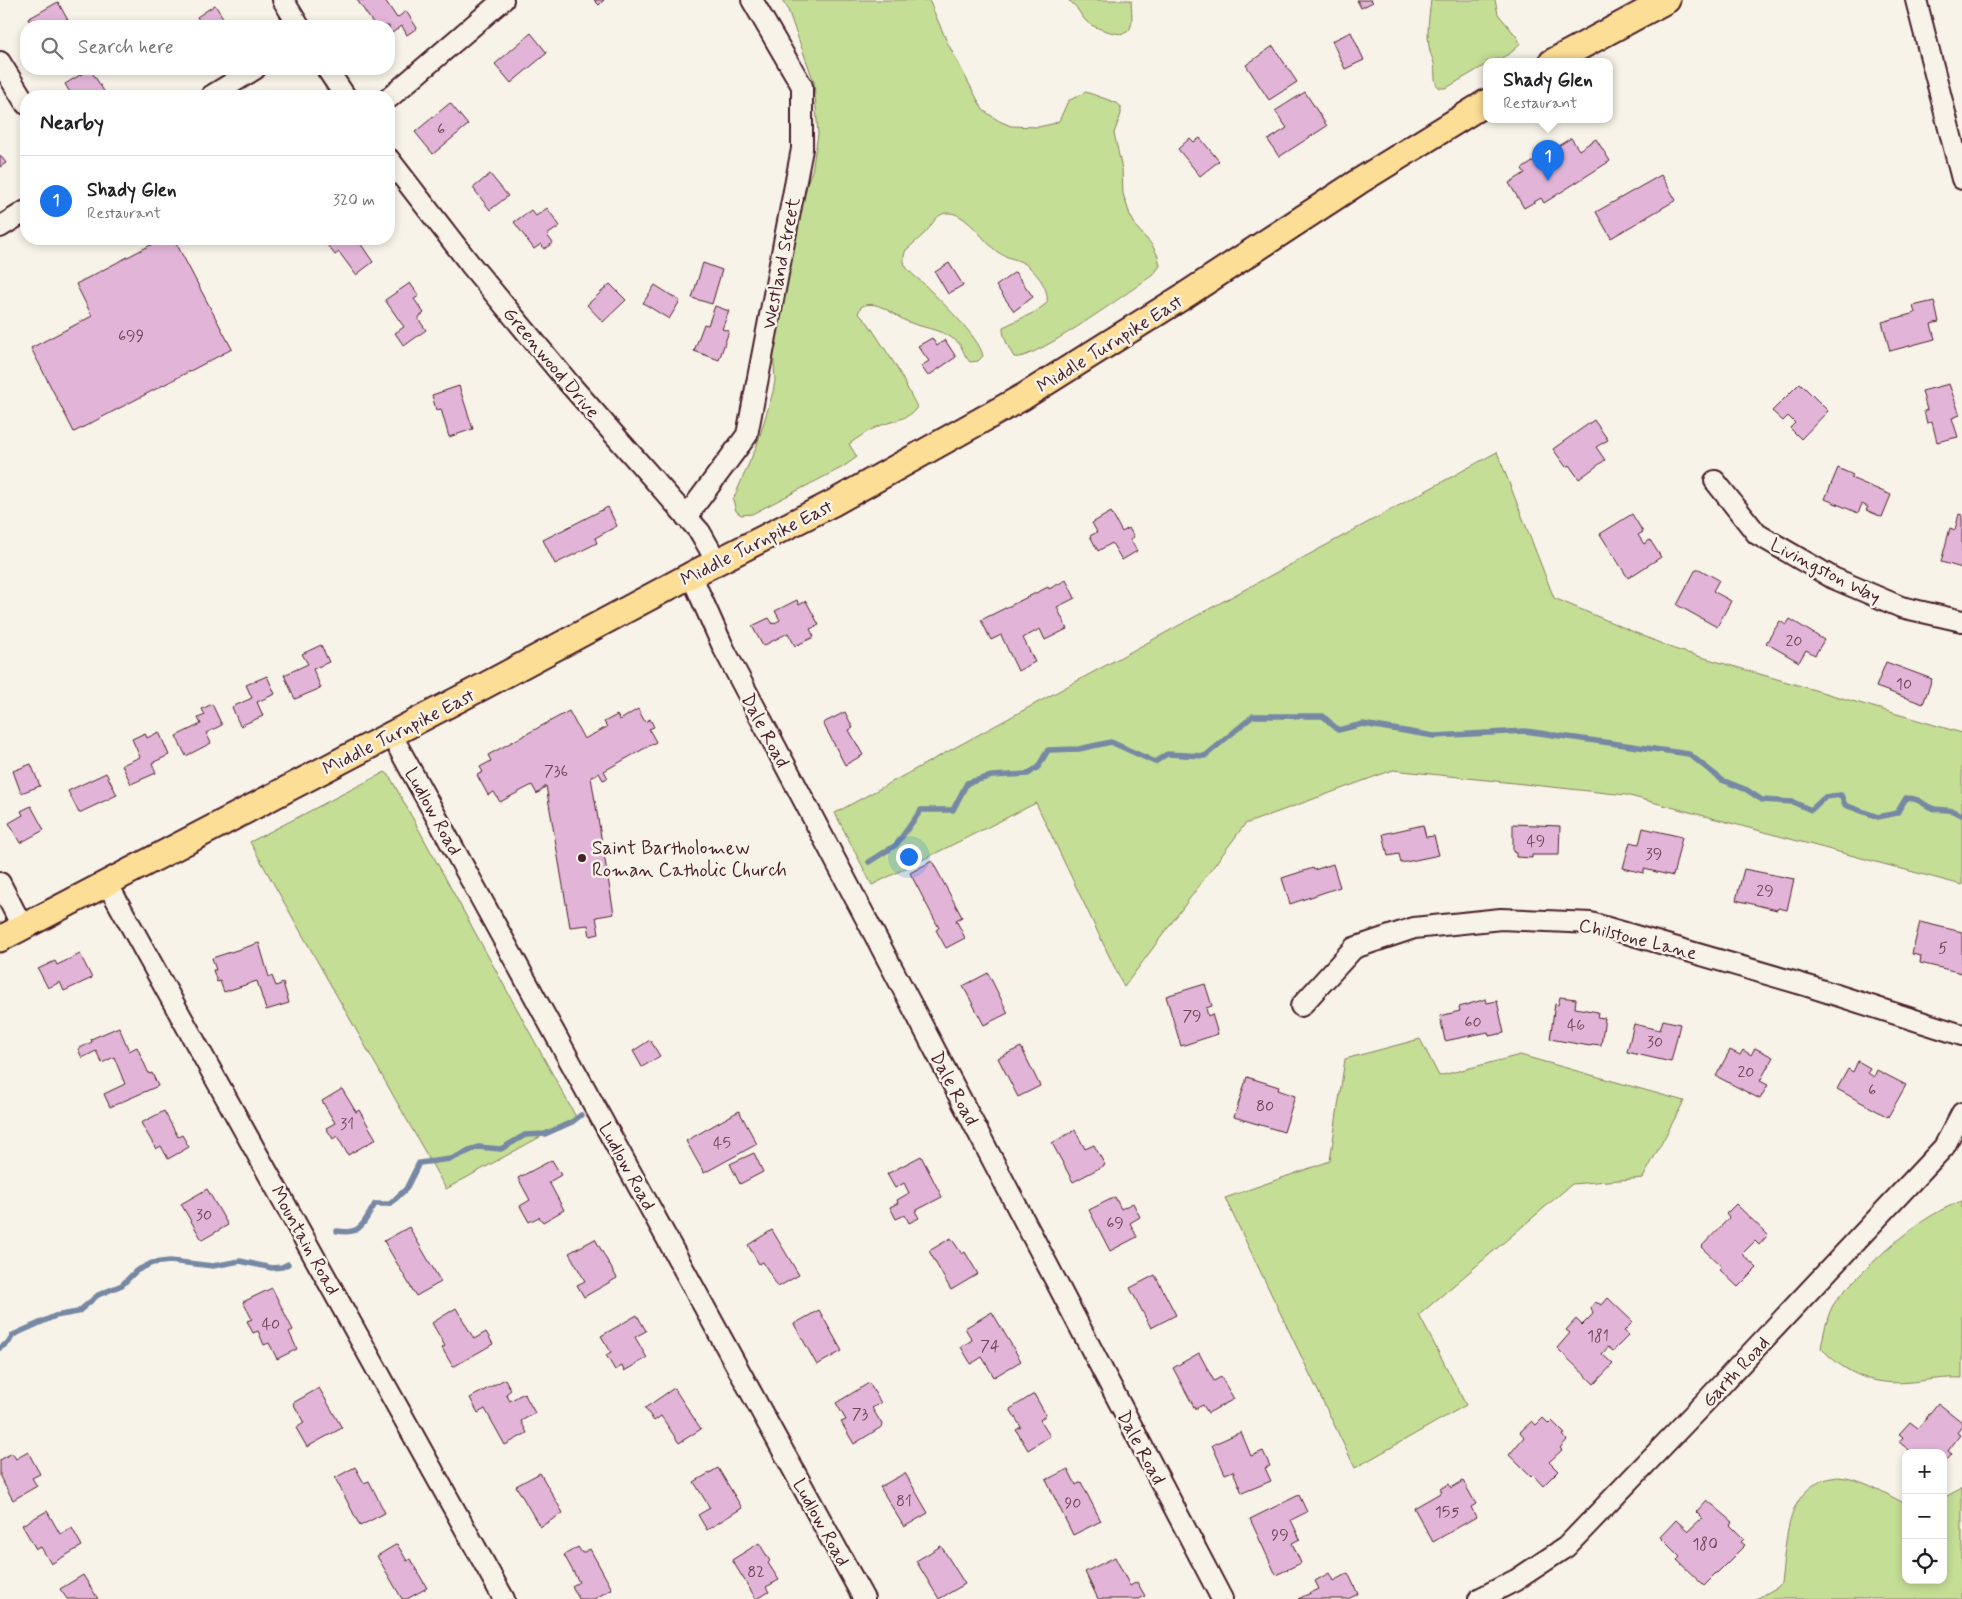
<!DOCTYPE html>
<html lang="en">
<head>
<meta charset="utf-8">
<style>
	:root { --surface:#fff; --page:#f6f6f6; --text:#202124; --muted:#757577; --line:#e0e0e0; --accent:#1a73e8 }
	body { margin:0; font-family:Mynerve,sans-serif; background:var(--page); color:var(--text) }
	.controls { position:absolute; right:15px; bottom:15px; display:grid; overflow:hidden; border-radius:10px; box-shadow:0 2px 8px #0003 }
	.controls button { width:45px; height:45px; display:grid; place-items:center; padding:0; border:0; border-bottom:1px solid var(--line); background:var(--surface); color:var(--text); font:25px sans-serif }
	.you { position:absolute; left:908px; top:856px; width:18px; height:18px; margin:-12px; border:4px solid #fff; border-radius:50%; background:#1a73e8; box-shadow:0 0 0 8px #1a73e833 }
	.badge { display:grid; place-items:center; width:32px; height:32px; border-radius:50%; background:var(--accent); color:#fff; font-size:16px; font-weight:700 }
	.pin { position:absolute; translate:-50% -41px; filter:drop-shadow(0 1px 2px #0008) }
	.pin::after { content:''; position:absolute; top:26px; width:18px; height:15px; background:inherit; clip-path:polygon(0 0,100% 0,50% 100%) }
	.popup { position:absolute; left:1483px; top:58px; width:130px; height:65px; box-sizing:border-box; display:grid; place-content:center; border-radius:10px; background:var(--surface); filter:drop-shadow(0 1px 4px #0005); font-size:16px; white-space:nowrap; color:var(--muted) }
	.popup b { font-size:19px; color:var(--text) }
	.popup::after { content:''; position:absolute; left:50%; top:100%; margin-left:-10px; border:10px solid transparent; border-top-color:var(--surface) }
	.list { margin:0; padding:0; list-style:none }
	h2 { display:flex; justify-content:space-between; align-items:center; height:65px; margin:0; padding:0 20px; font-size:21px }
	h2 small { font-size:16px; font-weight:400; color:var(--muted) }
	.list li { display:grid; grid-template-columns:32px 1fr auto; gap:15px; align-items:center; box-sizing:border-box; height:90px; padding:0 20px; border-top:1px solid var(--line) }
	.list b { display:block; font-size:19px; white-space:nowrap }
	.list p { margin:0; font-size:16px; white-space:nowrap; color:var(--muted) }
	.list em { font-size:16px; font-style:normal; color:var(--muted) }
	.icon { flex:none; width:28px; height:28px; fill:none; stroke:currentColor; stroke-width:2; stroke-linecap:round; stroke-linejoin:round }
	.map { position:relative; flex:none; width:1962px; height:1599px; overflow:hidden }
	.search { position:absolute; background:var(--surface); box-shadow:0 2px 8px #0003; left:20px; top:20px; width:375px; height:55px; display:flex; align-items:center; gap:12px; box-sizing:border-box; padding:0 18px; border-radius:20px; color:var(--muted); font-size:19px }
	.panel { position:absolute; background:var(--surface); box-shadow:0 2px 8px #0003; left:20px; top:90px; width:375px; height:155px; border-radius:20px }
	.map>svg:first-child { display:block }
	.green { fill:#c4de95; stroke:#877e60 }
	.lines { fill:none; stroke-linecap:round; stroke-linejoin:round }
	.stream { stroke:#7788a4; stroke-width:5.5 }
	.building { fill:#e2b5d8; stroke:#4a1f2b }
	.minor-casing { stroke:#4a1f2b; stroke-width:24 }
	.major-casing { stroke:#4a1f2b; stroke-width:29 }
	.minor { stroke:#f7f3e8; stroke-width:20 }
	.major { stroke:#fdde96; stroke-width:25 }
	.poi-dot { fill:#4a1f2b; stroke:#f7f3e8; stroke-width:2 }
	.labels { text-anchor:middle; stroke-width:5; stroke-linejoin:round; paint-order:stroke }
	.number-label { font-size:16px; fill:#704456 }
	.street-label { font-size:19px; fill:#4a1f2b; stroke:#f7f3e8 }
	.poi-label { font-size:19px; fill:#4a1f2b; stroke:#f7f3e8; text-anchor:start }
</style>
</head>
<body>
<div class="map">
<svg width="1962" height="1599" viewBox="0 0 1962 1599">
	<rect width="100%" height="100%" fill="#f7f3e8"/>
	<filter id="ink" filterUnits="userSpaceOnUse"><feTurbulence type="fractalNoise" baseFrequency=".02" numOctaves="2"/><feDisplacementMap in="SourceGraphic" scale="10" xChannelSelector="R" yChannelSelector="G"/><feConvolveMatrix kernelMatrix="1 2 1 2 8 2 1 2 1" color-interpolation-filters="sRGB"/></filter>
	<g filter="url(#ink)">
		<!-- green -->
		<path class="green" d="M782,0H929L947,42L983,110L999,121L1011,126L1038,127L1052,124L1059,121L1068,101L1086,92L1117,103L1121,107V114L1114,133L1122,169L1123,194L1130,215L1137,228L1152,245L1158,256L1160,266L1153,275C1132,289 1033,362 1014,357C1009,349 1002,335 1003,327L1035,312L1047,303C1049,289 1039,276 1029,267C1020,258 1007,260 995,250C983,240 965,212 948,213C936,213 933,224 926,232C920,238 913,244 906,250C904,254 903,260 905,265C909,273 918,278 924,284C939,300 979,336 983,356L978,361L970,362C963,355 963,345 955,340C939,328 920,328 904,320C895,315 886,308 876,305C870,304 866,304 861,307L858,313L868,323L896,366L917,407C910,420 889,421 877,427C867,431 858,438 849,444L857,457L843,467L752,514L741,515L736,511L733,500L757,445L773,392L775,380L773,348L798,205L812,171L818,134L814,82L787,7Z
			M1068,0H1131C1132,21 1137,41 1107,31C1100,29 1091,26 1086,21C1078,13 1079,7 1068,0Z
			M1431,0H1495L1498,14L1517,37L1520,43C1515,53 1497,61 1487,62V64L1448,87C1431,93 1436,73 1434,63C1433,59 1431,55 1430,52C1426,34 1429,17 1431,0Z
			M1497,452L1554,598L1674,649L1962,733V885L1626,795L1393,770L1245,824L1124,987L1036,803L872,885L835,813Z
			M385,772L389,775L576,1117L446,1189L250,842Z
			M1420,1039L1439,1076L1520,1055L1684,1101L1643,1178L1572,1184L1419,1315L1466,1405L1355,1468L1225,1198L1330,1161L1345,1059Z
			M1962,1201V1378C1945,1377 1929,1380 1912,1382C1874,1386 1847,1375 1821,1348C1823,1336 1827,1317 1832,1307C1839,1295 1850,1285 1860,1275C1889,1246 1923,1215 1962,1201Z
			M1838,1477C1865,1479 1883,1493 1906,1504V1580H1943V1498L1962,1488V1599H1756L1778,1587L1781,1583C1787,1541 1784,1483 1838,1477Z"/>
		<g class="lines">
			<!-- stream -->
			<path class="stream" d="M869,862L896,845L921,810H953L967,783L992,776L1028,774L1038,767L1048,750L1079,749L1111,742L1155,762L1167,754L1205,756L1253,716H1323L1338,730L1363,724L1434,736L1525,731L1689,754L1722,780L1747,790L1762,800L1793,802L1811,810L1825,797L1841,795L1845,805L1878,817L1897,813L1906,798C1922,798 1924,807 1935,809C1948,811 1949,808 1962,815
				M337,1231C362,1235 363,1223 375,1204H390L406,1189L419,1163L451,1159L478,1147L501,1149L525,1135L545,1134L572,1122L581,1115
				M0,1348L9,1342L13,1335L55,1316L78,1312L98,1295L122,1285L136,1271L152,1263L170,1261L213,1266L240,1261L272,1268L282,1267L288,1264"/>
		</g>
		<!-- building -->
		<path class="building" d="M357,0H385L397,18L406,11L417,28L407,35L402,26L389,35V26H375Z
			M594,0H604L599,5Z
			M1357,0H1371L1373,2L1361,8Z
			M58,2L71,26H32L28,19Z
			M215,5L227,24L224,26H202L197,17Z
			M1351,32L1364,60L1345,69L1332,41Z
			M531,33L547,53L511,83L495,64Z
			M1273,46L1297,82L1269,100L1246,65Z
			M90,69L107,96H72L65,84Z
			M1305,92L1327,126L1279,157L1268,140L1287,128L1275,111Z
			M450,103L468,125L433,154L415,132Z
			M1190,138L1194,142L1200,138L1219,161L1200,176L1178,149Z
			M1571,138L1579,150L1596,139L1610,161L1544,203L1541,198L1524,208L1509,183L1525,173L1522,169L1543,155L1549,164L1553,162L1547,153Z
			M0,155L6,163L0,167Z
			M490,174L508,196L490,210L473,188Z
			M1661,175L1676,200L1611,238L1596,212Z
			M547,208L560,226L547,235L553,243L544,249L541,244L534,249L514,222L531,210L536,216Z
			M162,239H174L232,349L74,432L31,348L92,316L76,284Z
			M327,239H360L358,240L373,262L356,275L339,252L335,255L324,241Z
			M703,263L722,270L712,304L692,298Z
			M949,263L963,285L948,294L935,272Z
			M1015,272L1033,297L1014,311L996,286Z
			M410,283L419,296L414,299L424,313L419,317V320L426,330L404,346L395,333L404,327L385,300Z
			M610,284L626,300L603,322L587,305Z
			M655,285L680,301L669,319L643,303Z
			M1934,301L1939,322L1931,324L1935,339L1890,351L1882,322L1915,313L1913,306Z
			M715,306L729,311L722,329L729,331L719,360L694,351L704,324L708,325Z
			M932,338L937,346L945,340L956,357L928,376L921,366L929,361L918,346Z
			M1800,383L1828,411L1801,439L1790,428L1795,423L1788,416L1783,421L1772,411Z
			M1949,384L1960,415L1952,418L1958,437L1937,442L1932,422L1927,423L1924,411L1927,410L1922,391Z
			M459,386L473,429L449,437L441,409L436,410L432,395Z
			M1594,420L1608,440L1596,447L1605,460L1579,479L1569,465L1566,467L1553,449Z
			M1838,468L1853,475L1851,478L1891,495L1882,517L1866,510L1868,507L1862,504L1858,513L1825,499Z
			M608,507L617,526L595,538L597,543L555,564L543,540Z
			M1111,512L1122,532L1129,528L1134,537L1130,539L1137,551L1122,560L1112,543L1098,551L1090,536L1097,532L1092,523Z
			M1632,514L1643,532L1638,535L1644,544L1650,540L1661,557L1628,578L1600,534Z
			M1959,514L1962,515V568L1941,562L1950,528L1955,530Z
			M1696,569H1699L1719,580L1713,591L1731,601L1717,627L1677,605Z
			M1066,580L1075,598L1057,607L1067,629L1045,640L1040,629L1023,638L1035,662L1018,671L1001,635L991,640L981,620L1048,587L1049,589Z
			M797,600L799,605L806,601L819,625L810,629L814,637L795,646L788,633L763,646L752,626L769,618L773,624L780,620L775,611Z
			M1790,619L1824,640L1815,655L1806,650L1799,662L1766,643L1780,621L1786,625Z
			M321,645L329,662L313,669L321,688L295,699L284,675L308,664L302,654Z
			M1886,662L1932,679L1923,704L1876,687Z
			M267,676L275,694L257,702L263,716L240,726L232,707L252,698L246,685Z
			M212,704L222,725L206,733L211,743L186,756L176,736L201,724L198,718L205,715L202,709Z
			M638,709L645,722L650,719L654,727L649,729L656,742L604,771L608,778L603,780L599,773L591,777L614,914L596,917L599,934L590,936L588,925L570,927L546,786L537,794L532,785L500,802L494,792L488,795L477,775L483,772L480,767L491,761L488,755L569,711L584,739L607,727L604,722L617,715L620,720Z
			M845,712L853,728L849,730L863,755L845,765L823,723Z
			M159,732L169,755L152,763L156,773L131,784L122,765L140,757L132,739L145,733L147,738Z
			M31,764L40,786L21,793L13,771Z
			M106,773L117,795L79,813L68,791Z
			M31,806L44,830L20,843L9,823L23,815L21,811Z
			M1513,824L1560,826L1559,855H1532V858L1516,857V853L1513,852Z
			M1423,825L1426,837L1434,836L1439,855L1401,863L1399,854L1388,856L1383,834Z
			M1643,828L1682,837L1673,876L1644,869V873L1623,868L1630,842L1639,844Z
			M932,861L962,917L956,920L965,938L946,948L936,930L939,928L910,873Z
			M1333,864L1340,887L1290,904L1282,878L1313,868L1314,870Z
			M1744,869L1794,879L1787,910L1778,908L1777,910L1736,900Z
			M1920,922L1962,932V973L1920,963L1921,956L1912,954Z
			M259,943L269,977L272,976L276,986L283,983L289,1003L266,1010L257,981L224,992L220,981L217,982L213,970H216L212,958Z
			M80,954L92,978L64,991L60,982L48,988L38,969L55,961L57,965Z
			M988,973L1008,1013L984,1025L963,986Z
			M1205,984L1212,1006L1206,1008L1208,1016L1212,1014L1218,1034L1181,1046L1166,996Z
			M1560,997L1576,999L1575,1008L1598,1012L1597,1017L1605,1018L1601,1045L1592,1044L1590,1046L1550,1039L1555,1004L1558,1005Z
			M1486,999L1487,1003L1497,1001L1504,1033L1489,1036L1488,1032L1445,1041L1440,1016L1460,1011L1459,1007Z
			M1663,1020L1680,1024L1671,1062L1627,1052L1634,1024L1660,1030Z
			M119,1027L129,1051L137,1047L149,1074L152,1073L158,1086L110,1107L104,1094L125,1084L114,1057L102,1063L96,1051L82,1058L78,1049L92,1042L91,1039Z
			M650,1040L660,1056L642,1067L633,1051Z
			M1021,1047L1040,1086L1018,1097L998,1058Z
			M1755,1048L1773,1057L1760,1081L1768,1085L1760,1099L1716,1076L1730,1050L1740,1055L1743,1050L1751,1055Z
			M1858,1061L1870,1068L1868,1073L1874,1077L1877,1070L1906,1085L1888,1117L1837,1089L1848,1069L1853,1072Z
			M1247,1077L1279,1087L1278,1090L1295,1096L1284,1132L1234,1117Z
			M342,1089L356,1112L359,1110L376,1139L348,1155L337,1136L333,1139L326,1128L335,1123L322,1101Z
			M164,1111L178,1137L182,1135L189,1147L168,1159L161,1146L156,1149L141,1123Z
			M739,1111L757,1144L704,1173L686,1141Z
			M1075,1130L1085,1149L1094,1145L1105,1165L1073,1182L1052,1143Z
			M754,1153L763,1172L740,1184L730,1164Z
			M921,1156L942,1197L915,1211L919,1218L909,1223L905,1215L896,1219L890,1207L898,1203L897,1200L909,1193L904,1183L895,1188L887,1174Z
			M552,1160L561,1175L549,1182L564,1210L543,1222L539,1217L529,1222L520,1206L530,1200L518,1178Z
			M207,1189L228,1225L202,1240L181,1204Z
			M1115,1197L1121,1209L1133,1203L1140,1217L1130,1223L1137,1237L1110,1251L1089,1210Z
			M1736,1204L1768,1235L1759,1245L1755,1241L1742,1254L1757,1268L1738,1287L1720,1270L1721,1266L1701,1247L1729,1218L1726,1214Z
			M409,1227L441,1282L416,1296L384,1241Z
			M772,1230L799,1275L778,1287L763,1262L759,1264L748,1245Z
			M951,1238L962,1254L965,1252L978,1274L951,1290L929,1251Z
			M595,1239L617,1278L584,1297L577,1285L585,1281L569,1253Z
			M1155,1275L1176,1315L1151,1328L1130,1288Z
			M272,1288L293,1330L289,1332L297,1349L277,1359L269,1343L264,1345L258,1331L253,1333L247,1321L252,1319L243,1302Z
			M1608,1298L1633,1322L1624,1331L1629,1335L1613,1351L1608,1347L1602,1354L1613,1364L1594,1384L1557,1348L1570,1333L1566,1330L1576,1319L1582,1325L1593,1314L1591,1307L1595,1302L1602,1305Z
			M456,1308L474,1339L486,1332L493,1344L453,1367L442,1348L445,1346L432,1323Z
			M819,1310L842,1351L817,1365L794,1324Z
			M992,1312L1021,1361L994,1377L982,1357L971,1364L961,1347L972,1340L965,1328Z
			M637,1315L646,1331L635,1337L647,1358L624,1371L622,1366L615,1370L606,1355L611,1352L601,1336Z
			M1199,1353L1214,1381L1221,1377L1234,1399L1208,1413L1203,1405L1195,1409L1173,1368Z
			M505,1379L511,1390L506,1394L510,1401L524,1393L535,1413L521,1421L527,1433L505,1445L485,1409L478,1413L470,1398Z
			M869,1383L881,1403L872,1408L883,1426L854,1444L841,1422L846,1420L836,1403Z
			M319,1388L342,1428L307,1447L296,1428L304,1423L293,1403Z
			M674,1388L701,1429L679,1443L661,1416L654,1421L645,1408Z
			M1034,1394L1046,1415L1040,1420L1050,1436L1028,1450L1016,1430L1021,1427L1010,1409Z
			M1938,1403L1962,1422V1426L1957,1433L1960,1435L1948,1451L1952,1454L1943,1465V1453H1913L1899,1442L1903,1437L1899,1434L1910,1422L1918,1428Z
			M1543,1418L1549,1424L1552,1421L1565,1434L1563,1435L1567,1440L1560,1448L1562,1450L1549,1462L1558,1471L1543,1486L1533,1475L1531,1477L1509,1455L1524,1437L1520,1432L1532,1421L1536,1425Z
			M1241,1432L1251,1456L1263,1451L1270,1466L1265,1468L1271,1481L1242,1493L1233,1471L1225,1474L1212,1445Z
			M28,1452L40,1474L32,1478L37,1486L13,1500L0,1477V1460L12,1453L16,1459Z
			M355,1467L364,1483L369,1481L385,1513L360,1526L335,1478Z
			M718,1468L742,1508L707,1530L698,1515L710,1508L694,1482Z
			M1068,1469L1076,1485L1081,1482L1101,1521L1073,1535L1046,1480Z
			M540,1473L563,1513L540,1527L516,1486Z
			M905,1473L928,1513L904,1527L880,1487Z
			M1463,1481L1476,1504L1471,1507L1476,1517L1433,1542L1414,1508L1442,1492L1440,1489L1449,1484L1451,1488Z
			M1299,1495L1307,1512L1291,1520L1300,1539L1292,1543L1301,1563L1276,1575L1250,1519Z
			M1707,1500L1733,1522L1730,1525L1744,1539L1741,1542L1745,1545L1704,1586L1677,1560L1680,1557L1660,1537L1676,1520L1688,1531L1702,1518L1696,1512Z
			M47,1511L60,1534L72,1528L82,1546L51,1564L41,1547L36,1549L22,1525Z
			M759,1543L770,1561L768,1563L779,1580L766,1587L769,1592L756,1599L732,1560Z
			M397,1544L407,1561L410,1559L427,1588L407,1599H402L377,1556Z
			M941,1546L965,1584L939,1599L916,1561Z
			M578,1547L582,1553L590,1549L612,1589L594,1599H579L572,1586L579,1582L564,1555Z
			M1115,1557L1130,1586L1137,1582L1145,1596L1139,1599H1098L1085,1572Z
			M1329,1573L1333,1581L1348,1573L1358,1594L1348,1599H1298L1319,1589L1315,1581Z
			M83,1575L98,1599H67L60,1589Z"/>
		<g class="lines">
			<!-- minor casing -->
			<g class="minor-casing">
				<path id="minor" d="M283,0L299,26
					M1916,0L1962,179
					M0,62L26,104
					M327,69L345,96
					M211,96L255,69
					M389,98L503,0
					M389,159L470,264L567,381L700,532L717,562
					M0,227L26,211
					M1715,481L1757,534L1833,578L1901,607L1962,621
					M686,517L747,435L802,149V86L752,0
					M691,575L724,649L911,1004L1222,1599
					M391,734L864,1599
					M0,883L22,926
					M107,883L504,1599
					M1301,1006L1354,948L1414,928L1501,919L1591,923L1808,986L1962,1035
					M1479,1599L1516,1580L1566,1547L1708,1399L1944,1147L1962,1113"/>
			</g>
			<!-- major casing -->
			<g class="major-casing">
				<path id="major" d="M1552,62L1667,0
					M0,939L484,686L691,575L833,503L1023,397L1184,296L1358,182L1487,102"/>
			</g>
			<!-- minor -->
			<use href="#minor" class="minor"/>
			<!-- major -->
			<use href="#major" class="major"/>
		</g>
	</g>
	<!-- markers -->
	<circle class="poi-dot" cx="582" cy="858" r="5"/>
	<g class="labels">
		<!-- number labels -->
		<g class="number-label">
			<text x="441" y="134">6</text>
			<text x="131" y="341">699</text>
			<text x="1794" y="646">20</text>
			<text x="1904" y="689">10</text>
			<text x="556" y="776">736</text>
			<text x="1536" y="846">49</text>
			<text x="1654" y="859">39</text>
			<text x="1765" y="896">29</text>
			<text x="1943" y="953">5</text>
			<text x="1192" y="1021">79</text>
			<text x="1473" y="1027">60</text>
			<text x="1576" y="1030">46</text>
			<text x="1655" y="1047">30</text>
			<text x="1746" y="1077">20</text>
			<text x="1872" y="1095">6</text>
			<text x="1265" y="1111">80</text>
			<text x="347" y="1129">31</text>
			<text x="722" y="1148">45</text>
			<text x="204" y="1220">30</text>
			<text x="1115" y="1228">69</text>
			<text x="271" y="1329">40</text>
			<text x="1598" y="1341">181</text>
			<text x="990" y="1351">74</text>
			<text x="860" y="1419">73</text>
			<text x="904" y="1506">81</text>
			<text x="1073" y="1508">90</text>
			<text x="1447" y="1517">155</text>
			<text x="1280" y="1540">99</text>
			<text x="1705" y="1549">180</text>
			<text x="756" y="1577">82</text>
		</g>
		<!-- street labels -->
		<g class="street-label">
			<text transform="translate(780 263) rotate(-79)" y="7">Westland Street</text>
			<text transform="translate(1109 343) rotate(-32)" y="7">Middle Turnpike East</text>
			<text transform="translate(552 362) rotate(50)" y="7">Greenwood Drive</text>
			<text transform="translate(756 542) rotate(-27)" y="7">Middle Turnpike East</text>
			<text transform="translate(1826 570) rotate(27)" y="7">Livingston Way</text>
			<text transform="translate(766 730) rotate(62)" y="7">Dale Road</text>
			<text transform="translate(398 731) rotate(-27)" y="7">Middle Turnpike East</text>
			<text transform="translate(434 811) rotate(61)" y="7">Ludlow Road</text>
			<text transform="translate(1638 938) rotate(14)" y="7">Chilstone Lane</text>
			<text transform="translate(955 1088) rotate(62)" y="7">Dale Road</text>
			<text transform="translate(628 1166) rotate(61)" y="7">Ludlow Road</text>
			<text transform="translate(306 1240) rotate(61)" y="7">Mountain Road</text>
			<text transform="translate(1735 1371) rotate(-47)" y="7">Garth Road</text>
			<text transform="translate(1142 1447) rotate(62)" y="7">Dale Road</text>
			<text transform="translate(822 1522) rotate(61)" y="7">Ludlow Road</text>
		</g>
		<!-- poi labels -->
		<g class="poi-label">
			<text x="592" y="854">Saint Bartholomew<tspan x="592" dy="22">Roman Catholic Church</tspan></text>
		</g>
	</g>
</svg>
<div class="controls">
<button>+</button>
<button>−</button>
<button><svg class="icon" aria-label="locate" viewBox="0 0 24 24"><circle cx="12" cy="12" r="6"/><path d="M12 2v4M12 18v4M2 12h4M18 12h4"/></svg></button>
</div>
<div class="you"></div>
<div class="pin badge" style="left:1548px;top:181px">1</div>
<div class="popup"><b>Shady Glen</b>Restaurant</div>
<div class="search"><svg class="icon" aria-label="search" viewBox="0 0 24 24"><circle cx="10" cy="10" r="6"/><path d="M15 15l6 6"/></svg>Search here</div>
<section class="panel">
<h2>Nearby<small></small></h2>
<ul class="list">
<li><span class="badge">1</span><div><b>Shady Glen</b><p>Restaurant</p></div><em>320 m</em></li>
</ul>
</section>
</div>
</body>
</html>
